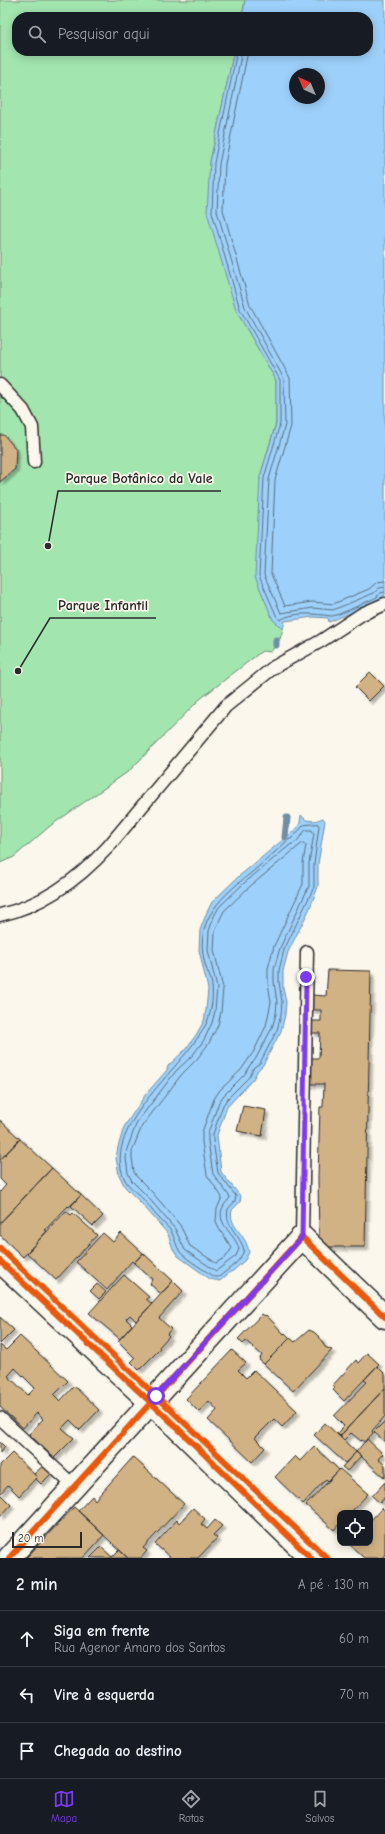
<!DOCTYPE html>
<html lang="pt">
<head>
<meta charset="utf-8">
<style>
	:root { --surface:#171b24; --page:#242831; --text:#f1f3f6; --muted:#9ea1a6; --line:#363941; --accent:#7c3aed }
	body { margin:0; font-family:"Comic Neue",sans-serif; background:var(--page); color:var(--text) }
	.controls { position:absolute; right:12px; bottom:12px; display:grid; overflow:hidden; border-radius:8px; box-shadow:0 2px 10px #0003 }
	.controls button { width:36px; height:36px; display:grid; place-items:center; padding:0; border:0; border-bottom:1px solid var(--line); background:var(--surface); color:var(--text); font:20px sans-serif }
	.compass { position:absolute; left:289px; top:68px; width:36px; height:36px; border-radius:50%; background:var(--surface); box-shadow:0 2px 10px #0003; rotate:316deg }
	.scale { position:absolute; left:12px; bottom:10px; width:70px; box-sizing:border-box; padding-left:4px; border:2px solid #2b2b2b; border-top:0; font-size:11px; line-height:14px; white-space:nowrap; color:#2b2b2b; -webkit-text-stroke:3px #fbf7ec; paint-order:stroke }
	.stop { position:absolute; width:12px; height:12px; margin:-9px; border:3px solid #7c3aed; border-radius:50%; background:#fff }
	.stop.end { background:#7c3aed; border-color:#fff; box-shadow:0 1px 4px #0008 }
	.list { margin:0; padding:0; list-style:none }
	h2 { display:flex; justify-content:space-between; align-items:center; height:52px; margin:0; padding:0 16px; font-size:17px }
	h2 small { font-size:13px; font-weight:400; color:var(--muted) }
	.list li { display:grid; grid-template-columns:26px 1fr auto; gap:12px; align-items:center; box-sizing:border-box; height:56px; padding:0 16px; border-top:1px solid var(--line) }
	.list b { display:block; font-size:15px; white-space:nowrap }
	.list p { margin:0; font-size:13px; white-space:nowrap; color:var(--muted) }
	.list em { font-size:13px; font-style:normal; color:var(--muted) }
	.icon { flex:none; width:22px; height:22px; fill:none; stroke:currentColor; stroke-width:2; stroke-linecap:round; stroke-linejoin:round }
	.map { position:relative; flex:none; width:385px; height:1558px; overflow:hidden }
	.search { position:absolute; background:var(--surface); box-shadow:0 2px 10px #0003; left:12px; right:12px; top:12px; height:44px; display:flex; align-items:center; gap:10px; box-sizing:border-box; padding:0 14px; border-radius:16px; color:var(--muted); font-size:15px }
	.sheet { height:220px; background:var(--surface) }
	nav { display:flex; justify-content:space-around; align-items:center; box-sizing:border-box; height:56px; border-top:1px solid var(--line); background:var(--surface); font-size:11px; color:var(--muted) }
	nav a { display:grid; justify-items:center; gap:2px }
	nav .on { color:var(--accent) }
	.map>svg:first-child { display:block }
	.green { fill:#a3e5af; stroke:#67886d }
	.water { fill:#9dd0fa; stroke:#6f8ea7; fill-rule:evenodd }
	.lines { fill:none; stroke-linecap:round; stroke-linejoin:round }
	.shore { stroke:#596d7e; stroke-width:1 }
	.stream { stroke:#6f8ea7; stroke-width:7 }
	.building { fill:#d1b285; stroke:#2b2b2b; fill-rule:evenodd; filter:url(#shadow) }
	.service-casing { stroke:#2b2b2b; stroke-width:15 }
	.minor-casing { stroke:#2b2b2b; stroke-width:25 }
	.service { stroke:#fbf7ec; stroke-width:12 }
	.minor { stroke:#fbf7ec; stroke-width:22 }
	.cycleway-casing { stroke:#fbf7ec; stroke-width:8 }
	.cycleway { stroke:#e8590c; stroke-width:6 }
	.route { stroke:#7c3aed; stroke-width:5 }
	.leader { fill:none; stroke:#2b2b2b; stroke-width:1.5 }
	.callout-dot { fill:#2b2b2b; stroke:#fbf7ec; stroke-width:1.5 }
	.callout-label { font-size:14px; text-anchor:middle; font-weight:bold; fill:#2b2b2b; stroke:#fbf7ec; stroke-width:3.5; stroke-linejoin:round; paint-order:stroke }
</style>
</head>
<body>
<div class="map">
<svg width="385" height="1558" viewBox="0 0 385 1558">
	<defs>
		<filter id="shadow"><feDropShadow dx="3.5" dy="3.5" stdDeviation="1" flood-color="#0004"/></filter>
	</defs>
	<rect width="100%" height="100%" fill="#fbf7ec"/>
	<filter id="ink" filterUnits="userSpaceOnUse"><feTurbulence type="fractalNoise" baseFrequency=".025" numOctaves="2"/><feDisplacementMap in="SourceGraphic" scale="8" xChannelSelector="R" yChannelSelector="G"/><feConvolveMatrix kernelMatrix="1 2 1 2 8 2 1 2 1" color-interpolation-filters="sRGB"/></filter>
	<g filter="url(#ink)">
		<!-- green -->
		<path class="green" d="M0,0H245L242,17H17V51H234L210,162L236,310L276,380V423L260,477L273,620L283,629L280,639L271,652L262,651L200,699L129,771L50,826L14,857L0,863Z"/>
		<!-- water -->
		<path class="water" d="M245,0H385V595L382,597L383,599L329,622L328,618L313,617L285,621L283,629L273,620L255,577L260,477L276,424V380L236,310L207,212L210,162L234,51H368V17H242ZM295,74H319V98H295Z
			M301,815L306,820L315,821L323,818L325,821L318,864V887L309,910L288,952L283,971V988L286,1002L285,1015L281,1031L263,1065L258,1070L253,1079L227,1107L217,1135L221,1172L241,1197L240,1202L232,1210C228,1227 246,1233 249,1252L245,1260L233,1271L230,1272L220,1281L210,1279L178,1256L173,1249L168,1234L141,1203L125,1187L119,1175L116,1158L118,1147L124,1127L146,1094L167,1070L168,1066L185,1050L196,1035L204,1021L206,1010L208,989L199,950L200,930L207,912L212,902L238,877L296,829L300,823Z"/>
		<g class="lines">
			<!-- shore -->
			<path class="shore" d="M237,51L214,163L212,212L240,309L280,380V424L264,478L259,576L277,617L280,620C295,611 315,614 331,616C336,617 370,600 377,597L380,593L385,592
				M242,51L219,164L217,211L245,307L284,379L285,425L269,479L264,575L281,613L313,608L333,610L374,593L379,588L385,587
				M248,51L225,164L223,210L250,305L290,378L291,426L275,480L271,574L285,606L312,602L333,604L369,589L377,582L385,581
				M318,824L319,826L314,864V887L284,950L279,970V982L282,1002L281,1015L277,1030L260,1063L254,1067L249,1077L228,1098L223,1105L213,1134V1141L218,1173L236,1196L235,1201L228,1209C224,1226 240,1234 244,1250C240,1263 229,1268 219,1277H215C206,1271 187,1260 180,1252C176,1246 175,1239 172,1233C169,1227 162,1222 158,1217C153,1212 149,1206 144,1200C138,1193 128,1187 124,1178C101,1125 187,1066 207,1022C212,1011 214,993 211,980C209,974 205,967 204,960C195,919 222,896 251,873C263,863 275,852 287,841L292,838L304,825Z
				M306,830H312L314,834L309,863V886L280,948L274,969V982L277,1002L276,1014L272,1028L255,1060L250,1065L245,1074L224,1095L219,1102L208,1133V1141L213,1174L230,1197C229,1200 226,1202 224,1205C213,1223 236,1234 239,1249L236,1256L216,1271L185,1250L175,1229L147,1196L132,1181L128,1173L126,1158L127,1149L137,1122L176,1071L192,1056L204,1040L212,1023L215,1011L217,988L208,950L209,931L214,916L219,907L243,884L290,845L296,842Z
				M303,843L306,845L303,863V884L274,946L268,968V983L271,1002L266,1026L254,1051L241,1070L220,1090L214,1099L202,1132V1142L207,1175L222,1197L217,1209L216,1221L219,1229L232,1248L226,1257L216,1263L190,1246L180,1225L152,1192L137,1177L134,1172L132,1158V1151L142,1126L182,1074L197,1059L209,1043L218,1025L221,1012L223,988L214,950L215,932L220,919L224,911L247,889Z"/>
			<!-- stream -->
			<path class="stream" d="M276,645V640
				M285,837L287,818"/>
		</g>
		<!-- building -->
		<path class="building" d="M0,435H4L16,449L15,469L0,482Z
			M370,672L384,686L369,701L355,687Z
			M328,970L371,971L365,1247H319L318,1177L320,1107H323L324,1084H309L311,1058H319L320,1033H312V1021H321V1010H311L312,995L326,996Z
			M243,1106L266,1110L262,1136L237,1131Z
			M0,1120L20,1139L0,1160Z
			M20,1139L52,1168L0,1223V1192L6,1185L0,1179V1160Z
			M52,1168L81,1195L69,1207L68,1206L45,1230L47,1231L23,1257L0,1235V1223Z
			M81,1195L103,1216L93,1226L71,1206Z
			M66,1211L71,1215L73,1213L97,1235L56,1280L27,1253Z
			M103,1233L113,1242L121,1233L143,1253L134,1263L132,1261L107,1290L76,1262Z
			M143,1253L173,1281L161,1294L150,1284L152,1279L134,1263Z
			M124,1275L149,1297L146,1299L152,1304L136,1321L130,1315L126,1319L132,1325L120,1339L89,1313Z
			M173,1281L183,1291L159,1318L171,1329L167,1334L169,1336L159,1347L160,1349L139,1370L131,1362L135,1358L118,1341Z
			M97,1284L106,1292L99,1299L90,1291Z
			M262,1314L265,1316L266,1315L284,1334L285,1333L290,1338L264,1364L259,1360L262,1355L246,1341L243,1344L238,1339Z
			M0,1317L14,1330L0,1344Z
			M309,1330L314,1332L320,1338L325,1347L332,1350L293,1391L264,1364L290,1338L295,1342Z
			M20,1336L68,1381L54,1395L60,1401L74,1386L99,1410L80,1430L70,1420L62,1428L74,1438L54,1458L29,1434L43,1419L37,1413L23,1428L0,1407V1345L6,1350ZM15,1368L35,1388L28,1395L8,1376Z
			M232,1350L246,1363L238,1370L246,1378L254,1370L297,1411L282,1427L274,1419L255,1438L265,1448L252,1462L208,1420L217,1410L209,1401L199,1412L186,1399Z
			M367,1353L379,1364L344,1401L333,1390L335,1387L333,1385L356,1360L358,1363Z
			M377,1366L385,1374V1388L340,1436L337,1433L344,1426L334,1416L367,1382L364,1380Z
			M385,1388V1416L372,1431L373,1433L365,1442L362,1440L361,1441L351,1433L344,1440L340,1436Z
			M385,1421V1442L374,1432Z
			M325,1423L356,1452L345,1463L314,1435Z
			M367,1439L383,1454L378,1459L385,1465V1478L356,1452Z
			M0,1442L5,1447L0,1453Z
			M314,1446L339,1470L328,1481L326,1479L303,1504L275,1477L295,1456L300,1461Z
			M356,1452L361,1456L347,1471L342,1467Z
			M12,1453L37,1477L19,1496L8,1485L0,1494L11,1505L0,1517V1465Z
			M133,1457L184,1504L143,1548L147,1551L141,1558H128L78,1511L92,1496L95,1500Z
			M45,1464L53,1472L41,1484L36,1479L37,1477L34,1474Z
			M340,1469L368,1494L350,1513H340V1523L334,1530L306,1505Z
			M385,1482V1500L384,1498L380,1503L372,1496Z
			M74,1507L104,1535L83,1558H26Z
			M193,1508L205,1519L201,1524L207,1529L215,1520L222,1526L213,1535L217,1538L198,1558H171L155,1544L177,1520L179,1523Z
			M382,1508L385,1511V1554L382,1558H364L348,1543H370V1521Z
			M101,1547L112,1557L119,1550L128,1558H90Z"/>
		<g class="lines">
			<!-- service casing -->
			<g class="service-casing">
				<path id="service" d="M0,385L23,410L32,427L34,462
					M0,915C44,905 78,880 108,847L226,706L274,667L321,641L362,614L385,604
					M302,1237L307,952
					M0,1418L74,1486"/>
			</g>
			<!-- minor casing -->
			<g class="minor-casing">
				<path id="minor" d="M0,1261L162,1413L311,1558
					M9,1558L302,1237L385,1317"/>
			</g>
			<!-- service -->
			<use href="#service" class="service"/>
			<!-- minor -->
			<use href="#minor" class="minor"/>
			<!-- cycleway casing -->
			<g class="cycleway-casing">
				<path id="cycleway" d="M0,1248L327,1558
					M0,1261L162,1413L311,1558
					M9,1558L302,1237L385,1317"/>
			</g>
			<!-- cycleway -->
			<use href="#cycleway" class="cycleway"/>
		</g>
	</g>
	<g class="lines" filter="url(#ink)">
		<!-- route -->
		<path class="route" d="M156,1396L302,1237L306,977"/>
	</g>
	<!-- callouts -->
	<path class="leader" d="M48 546L58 491H221M18 671L50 618H156"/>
	<g class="callout-dot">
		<circle cx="48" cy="546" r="4"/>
		<circle cx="18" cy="671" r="4"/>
	</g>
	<g class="callout-label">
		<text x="139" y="483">Parque Botânico da Vale</text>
		<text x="103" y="610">Parque Infantil</text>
	</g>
</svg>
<div class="controls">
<button><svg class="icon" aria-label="locate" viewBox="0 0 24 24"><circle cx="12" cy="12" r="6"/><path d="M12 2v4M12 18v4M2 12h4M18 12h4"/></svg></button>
</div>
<svg class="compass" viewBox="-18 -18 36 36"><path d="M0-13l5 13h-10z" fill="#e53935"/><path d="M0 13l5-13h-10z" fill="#9ea1a6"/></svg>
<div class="scale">20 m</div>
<div class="stop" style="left:156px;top:1396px"></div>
<div class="stop end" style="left:306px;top:977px"></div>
<div class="search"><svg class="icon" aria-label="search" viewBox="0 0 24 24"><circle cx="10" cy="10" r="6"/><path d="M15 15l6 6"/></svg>Pesquisar aqui</div>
</div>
<section class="sheet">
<h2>2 min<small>A pé · 130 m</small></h2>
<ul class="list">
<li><svg class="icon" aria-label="ahead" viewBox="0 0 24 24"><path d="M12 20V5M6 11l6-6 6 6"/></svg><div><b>Siga em frente</b><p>Rua Agenor Amaro dos Santos</p></div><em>60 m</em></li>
<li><svg class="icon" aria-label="left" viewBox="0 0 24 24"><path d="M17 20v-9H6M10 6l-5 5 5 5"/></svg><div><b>Vire à esquerda</b></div><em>70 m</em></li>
<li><svg class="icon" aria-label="arrive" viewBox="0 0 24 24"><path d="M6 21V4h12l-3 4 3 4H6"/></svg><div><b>Chegada ao destino</b></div></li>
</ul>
</section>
<nav>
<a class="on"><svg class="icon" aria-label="map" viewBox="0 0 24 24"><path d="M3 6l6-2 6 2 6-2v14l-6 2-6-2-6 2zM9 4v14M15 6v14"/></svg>Mapa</a>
<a><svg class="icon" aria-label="directions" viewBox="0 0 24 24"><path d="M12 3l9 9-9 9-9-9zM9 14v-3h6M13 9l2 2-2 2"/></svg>Rotas</a>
<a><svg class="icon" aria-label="saved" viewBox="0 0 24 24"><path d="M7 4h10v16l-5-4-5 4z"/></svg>Salvos</a>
</nav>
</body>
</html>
